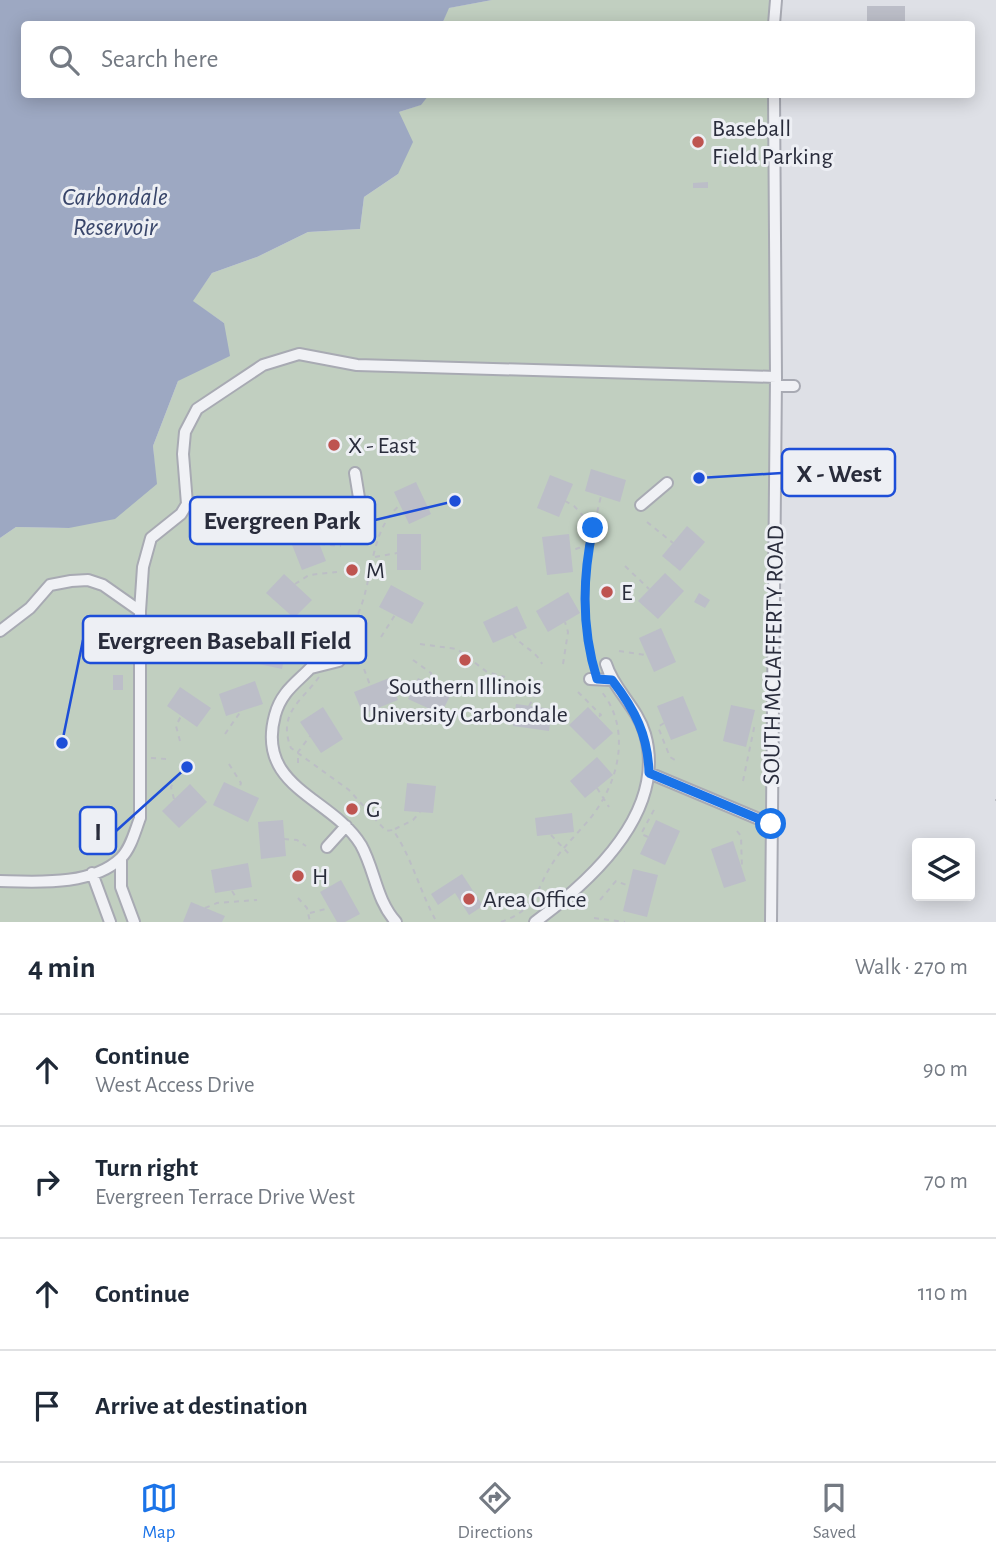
<!DOCTYPE html>
<html lang="en">
<head>
<meta charset="utf-8">
<style>
	:root { --surface:#fff; --page:#f6f6f7; --text:#1f2937; --muted:#747a83; --line:#e0e1e3; --accent:#1a73e8 }
	body { margin:0; font-family:"Alegreya Sans",sans-serif; background:var(--page); color:var(--text) }
	.controls { position:absolute; right:21px; bottom:21px; display:grid; overflow:hidden; border-radius:7px; box-shadow:0 4px 18px #0003 }
	.controls button { width:63px; height:63px; display:grid; place-items:center; padding:0; border:0; border-bottom:2px solid var(--line); background:var(--surface); color:var(--text); font:35px sans-serif }
	.stop { position:absolute; width:21px; height:21px; margin:-16px; border:5px solid #1a73e8; border-radius:50%; background:#fff }
	.stop.end { background:#1a73e8; border-color:#fff; box-shadow:0 2px 7px #0008 }
	.list { margin:0; padding:0; list-style:none }
	h2 { display:flex; justify-content:space-between; align-items:center; height:91px; margin:0; padding:0 28px; font-size:30px }
	h2 small { font-size:23px; font-weight:400; color:var(--muted) }
	.list li { display:grid; grid-template-columns:46px 1fr auto; gap:21px; align-items:center; box-sizing:border-box; height:112px; padding:0 28px; border-top:2px solid var(--line) }
	.list b { display:block; font-size:26px; white-space:nowrap }
	.list p { margin:0; font-size:23px; white-space:nowrap; color:var(--muted) }
	.list em { font-size:23px; font-style:normal; color:var(--muted) }
	.icon { flex:none; width:38px; height:38px; fill:none; stroke:currentColor; stroke-width:2; stroke-linecap:round; stroke-linejoin:round }
	.map { position:relative; flex:none; width:996px; height:922px; overflow:hidden }
	.search { position:absolute; background:var(--surface); box-shadow:0 4px 18px #0003; left:21px; right:21px; top:21px; height:77px; display:flex; align-items:center; gap:18px; box-sizing:border-box; padding:0 24px; border-radius:7px; color:var(--muted); font-size:26px }
	.sheet { height:539px; background:var(--surface) }
	nav { display:flex; justify-content:space-around; align-items:center; box-sizing:border-box; height:98px; border-top:2px solid var(--line); background:var(--surface); font-size:19px; color:var(--muted) }
	nav a { display:grid; justify-items:center; gap:4px }
	nav .on { color:var(--accent) }
	.map>svg:first-child { display:block }
	.green { fill:#c1cfc0 }
	.water { fill:#9da8c2 }
	.building { fill:#bcbec8 }
	.lines { fill:none; stroke-linecap:round; stroke-linejoin:round }
	.minor-casing { stroke:#a8aab3; stroke-width:14 }
	.path { stroke:#bcbec5; stroke-width:2; stroke-dasharray:5 5; stroke-linecap:butt }
	.minor { stroke:#f0f1f5; stroke-width:10 }
	.route { stroke:#1a73e8; stroke-width:9 }
	.poi-dot { fill:#be5450; stroke:#edeff4; stroke-width:2.5 }
	.labels { text-anchor:middle; stroke-width:6; stroke-linejoin:round; paint-order:stroke }
	.poi-label { font-size:24px; fill:#292c3b; stroke:#edeff4; text-anchor:start }
	.street-label { font-size:24px; fill:#292c3b; stroke:#edeff4 }
	.water-label { font-size:26px; font-style:italic; fill:#38456a; stroke:#edeff4 }
	.leader { fill:none; stroke:#1d4ed8; stroke-width:2.5 }
	.callout-dot { fill:#1d4ed8; stroke:#edeff4; stroke-width:2.5 }
	.callout { fill:#edeff4; stroke:#1d4ed8; stroke-width:2.5 }
	.callout-label { font-size:26px; text-anchor:middle; font-weight:bold; fill:#292c3b }
</style>
</head>
<body>
<div class="map">
<svg width="996" height="922" viewBox="0 0 996 922">
	<rect width="100%" height="100%" fill="#dee0e6"/>
	<!-- green -->
	<path class="green" d="M492,0H769L770,24H442L448,8Z
		M429,95H774L771,922H0V538L16,527L69,528L156,484L153,446L178,381L224,323L192,301L212,273L257,257L308,232L360,229L364,197L398,174L399,112L420,105Z"/>
	<!-- water -->
	<path class="water" d="M0,0H492L449,8L442,24H24V94L429,95L421,105L399,112L413,142L398,174L364,197L360,229L308,232L257,257L212,273L193,301L224,323L230,356L178,381L153,446L157,484L115,519L69,528L16,527L0,538Z"/>
	<!-- building -->
	<path class="building" d="M867,6H905V21L867,22Z
		M708,182V188H693V183Z
		M591,469L626,480L620,502L585,491Z
		M550,475L573,484L559,517L537,508Z
		M416,482L431,514L409,524L394,492Z
		M687,526L705,542L680,571L662,556Z
		M313,528L326,561L302,570L289,537Z
		M397,534H421V570H397Z
		M569,534L573,572L547,575L542,537Z
		M665,573L684,591L658,619L638,601Z
		M284,574L312,600L294,618L266,593Z
		M391,585L424,603L412,624L379,607Z
		M568,592L580,613L548,632L536,611Z
		M699,593L710,600L705,608L694,602Z
		M517,606L527,628L493,643L483,622Z
		M661,628L676,662L654,672L639,638Z
		M266,629L289,634L282,669L259,664Z
		M113,675H123V690H113Z
		M389,678L398,700L363,714L354,692Z
		M418,678L451,694L441,714L408,699Z
		M255,681L263,704L226,716L219,694Z
		M180,687L211,708L197,727L167,706Z
		M683,696L697,730L671,740L657,706Z
		M516,704L552,709L549,731L513,726Z
		M731,705L755,710L746,747L723,741Z
		M323,707L343,739L321,753L300,722Z
		M588,707L613,733L594,750L569,725Z
		M597,757L613,775L585,798L570,781Z
		M224,782L259,798L248,822L213,805Z
		M407,783L436,786L433,813L404,811Z
		M190,784L207,802L179,828L162,811Z
		M572,813L574,832L537,836L535,818Z
		M283,820L286,856L261,859L258,822Z
		M656,820L680,831L665,865L640,854Z
		M733,841L746,881L724,888L711,849Z
		M248,863L252,887L215,893L211,870Z
		M633,869L658,875L647,917L623,911Z
		M462,874L483,906L469,915L455,893L438,905L431,894Z
		M341,880L360,914L345,922H337L320,892Z
		M191,902L225,916L222,922H183Z"/>
	<g class="lines">
		<!-- minor casing -->
		<g class="minor-casing">
			<path id="minor" d="M774,24L776,0
				M776,386H794
				M355,473L360,504
				M641,505L667,483
				M0,631L30,608L50,585L71,581L88,580L103,585L140,611
				M326,637C323,645 322,655 316,662C300,681 282,689 275,715C255,788 332,797 361,845C375,870 376,900 396,922
				M311,668L339,661
				M590,679L612,680
				M649,773L771,824
				M327,847L346,826
				M121,858V887L134,922
				M92,873L110,922
				M0,881C38,882 92,886 121,858C131,848 135,831 140,818V611L143,567L151,538L181,514L187,504L183,454L185,432L197,409L263,365L299,354L357,365L776,377
				M535,922C591,881 667,812 645,734C637,707 614,690 606,664
				M771,922L776,377L774,94"/>
		</g>
		<!-- path -->
		<path class="path" d="M565,501L574,506L604,538L571,551
			M647,522L673,543
			M320,544L341,546
			M375,557L397,553
			M625,566L649,589
			M295,584L309,575L337,572
			M513,634C521,647 536,650 542,664
			M381,637L395,615
			M420,644L457,649L487,672L505,677
			M334,645C381,610 359,539 400,505
			M286,651L302,650L314,638
			M619,651L646,655
			M413,660L431,673L433,685
			M563,664L568,632L565,622
			M364,669L370,685
			M594,670C577,603 585,562 601,496
			M319,677C302,701 277,713 291,748L349,790L386,831L393,830C412,858 419,889 435,919
			M578,692L601,715L598,717
			M529,706L537,692
			M664,723L658,727L670,757L675,760
			M225,734L241,711
			M180,741L176,726L181,716
			M151,758L167,759
			M298,763V752L310,736
			M229,764L241,783L239,789
			M743,781L754,728L751,727
			M597,788L609,807
			M174,799L171,787L179,771
			M995,800H996
			M395,829L413,820L420,812
			M737,831L741,836L742,869
			M551,835L570,855
			M648,837L641,834L656,806
			M284,839L297,840L306,846
			M232,891L237,899
			M298,898L307,908L310,922
			M600,900L616,881L629,886
			M205,908L217,903L257,900
			M310,913L329,908
			M594,918L625,922
			M501,922C538,908 534,893 552,864C565,843 586,827 599,806C621,772 629,725 601,691"/>
		<!-- minor -->
		<use href="#minor" class="minor"/>
	</g>
	<g class="lines">
		<!-- route -->
		<path class="route" d="M593,528C582,579 581,628 597,679L612,680C635,710 648,735 649,773L771,824"/>
	</g>
	<!-- markers -->
	<g class="poi-dot">
		<circle cx="698" cy="142" r="7"/>
		<circle cx="334" cy="445" r="7"/>
		<circle cx="352" cy="570" r="7"/>
		<circle cx="607" cy="592" r="7"/>
		<circle cx="465" cy="660" r="7"/>
		<circle cx="352" cy="809" r="7"/>
		<circle cx="298" cy="876" r="7"/>
		<circle cx="469" cy="899" r="7"/>
	</g>
	<g class="labels">
		<!-- poi labels -->
		<g class="poi-label">
			<text x="712" y="136">Baseball<tspan x="712" dy="28">Field Parking</tspan></text>
			<text x="348" y="453">X - East</text>
			<text x="366" y="578">M</text>
			<text x="621" y="600">E</text>
			<text x="465" y="694" text-anchor="middle">Southern Illinois<tspan x="465" dy="28">University Carbondale</tspan></text>
			<text x="366" y="817">G</text>
			<text x="312" y="884">H</text>
			<text x="483" y="907">Area Office</text>
		</g>
		<!-- street labels -->
		<g class="street-label">
			<text transform="translate(773 655) rotate(-89)" y="8">SOUTH MCLAFFERTY ROAD</text>
		</g>
		<!-- water labels -->
		<g class="water-label">
			<text x="115" y="205">Carbondale<tspan x="115" dy="30">Reservoir</tspan></text>
		</g>
	</g>
	<!-- callouts -->
	<path class="leader" d="M699 478L782 473M455 501L375 520M62 743L83 640M187 767L116 831"/>
	<g class="callout-dot">
		<circle cx="699" cy="478" r="7"/>
		<circle cx="455" cy="501" r="7"/>
		<circle cx="62" cy="743" r="7"/>
		<circle cx="187" cy="767" r="7"/>
	</g>
	<g class="callout">
		<rect x="782" y="449" width="113" height="47" rx="7"/>
		<rect x="190" y="497" width="185" height="47" rx="7"/>
		<rect x="83" y="616" width="283" height="47" rx="7"/>
		<rect x="80" y="807" width="36" height="47" rx="7"/>
	</g>
	<g class="callout-label">
		<text x="839" y="482">X - West</text>
		<text x="282" y="529">Evergreen Park</text>
		<text x="224" y="649">Evergreen Baseball Field</text>
		<text x="98" y="840">I</text>
	</g>
</svg>
<div class="controls">
<button><svg class="icon" aria-label="layers" viewBox="0 0 24 24"><path d="M12 4l9 5-9 5-9-5zM3 14l9 5 9-5"/></svg></button>
</div>
<div class="stop" style="left:771px;top:824px"></div>
<div class="stop end" style="left:593px;top:528px"></div>
<div class="search"><svg class="icon" aria-label="search" viewBox="0 0 24 24"><circle cx="10" cy="10" r="6"/><path d="M15 15l6 6"/></svg>Search here</div>
</div>
<section class="sheet">
<h2>4 min<small>Walk · 270 m</small></h2>
<ul class="list">
<li><svg class="icon" aria-label="ahead" viewBox="0 0 24 24"><path d="M12 20V5M6 11l6-6 6 6"/></svg><div><b>Continue</b><p>West Access Drive</p></div><em>90 m</em></li>
<li><svg class="icon" aria-label="right" viewBox="0 0 24 24"><path d="M7 20v-9h11M14 6l5 5-5 5"/></svg><div><b>Turn right</b><p>Evergreen Terrace Drive West</p></div><em>70 m</em></li>
<li><svg class="icon" aria-label="ahead" viewBox="0 0 24 24"><path d="M12 20V5M6 11l6-6 6 6"/></svg><div><b>Continue</b></div><em>110 m</em></li>
<li><svg class="icon" aria-label="arrive" viewBox="0 0 24 24"><path d="M6 21V4h12l-3 4 3 4H6"/></svg><div><b>Arrive at destination</b></div></li>
</ul>
</section>
<nav>
<a class="on"><svg class="icon" aria-label="map" viewBox="0 0 24 24"><path d="M3 6l6-2 6 2 6-2v14l-6 2-6-2-6 2zM9 4v14M15 6v14"/></svg>Map</a>
<a><svg class="icon" aria-label="directions" viewBox="0 0 24 24"><path d="M12 3l9 9-9 9-9-9zM9 14v-3h6M13 9l2 2-2 2"/></svg>Directions</a>
<a><svg class="icon" aria-label="saved" viewBox="0 0 24 24"><path d="M7 4h10v16l-5-4-5 4z"/></svg>Saved</a>
</nav>
</body>
</html>
